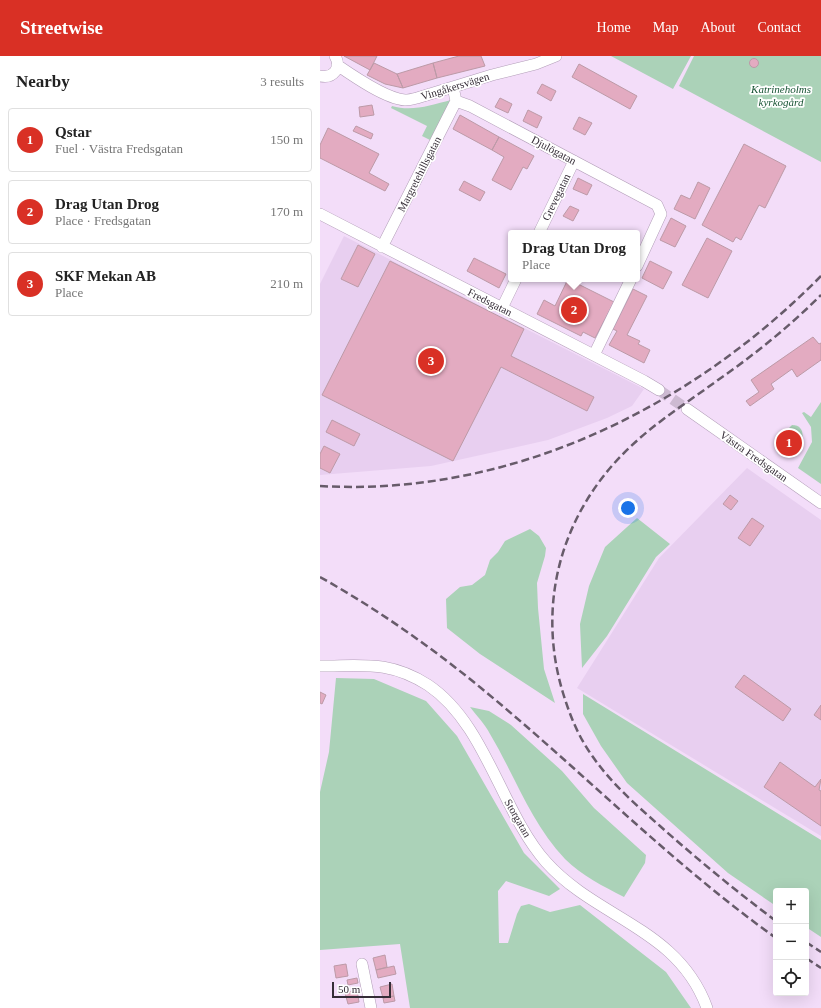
<!DOCTYPE html>
<html lang="en">
<head>
<meta charset="utf-8">
<style>
	:root { --surface:#fff; --page:#f2f2f2; --text:#222; --muted:#767676; --line:#e0e0e0; --accent:#d93025 }
	body { margin:0; font-family:Georgia,serif; background:var(--page); color:var(--text) }
	.controls { position:absolute; right:12px; bottom:12px; display:grid; overflow:hidden; border-radius:4px; box-shadow:0 4px 16px #0002 }
	.controls button { width:36px; height:36px; display:grid; place-items:center; padding:0; border:0; border-bottom:1px solid var(--line); background:var(--surface); color:var(--text); font:20px sans-serif }
	.scale { position:absolute; left:12px; bottom:10px; width:59px; box-sizing:border-box; padding-left:4px; border:2px solid #352d37; border-top:0; font-size:11px; line-height:14px; white-space:nowrap; color:#352d37; -webkit-text-stroke:3px #fff; paint-order:stroke }
	.you { position:absolute; left:308px; top:452px; width:14px; height:14px; margin:-10px; border:3px solid #fff; border-radius:50%; background:#1a73e8; box-shadow:0 0 0 6px #1a73e833 }
	.badge { display:grid; place-items:center; width:26px; height:26px; border-radius:50%; background:var(--accent); color:#fff; font-size:13px; font-weight:700 }
	.pin { position:absolute; translate:-50% -50%; border:2px solid #fff; box-shadow:0 1px 4px #0006 }
	.popup { position:absolute; left:188px; top:174px; width:132px; height:52px; box-sizing:border-box; display:grid; place-content:center; border-radius:4px; background:var(--surface); filter:drop-shadow(0 1px 3px #0005); font-size:13px; white-space:nowrap; color:var(--muted) }
	.popup b { font-size:15px; color:var(--text) }
	.popup::after { content:''; position:absolute; left:50%; top:100%; margin-left:-8px; border:8px solid transparent; border-top-color:var(--surface) }
	.list { margin:0; padding:0; list-style:none }
	h2 { display:flex; justify-content:space-between; align-items:center; height:52px; margin:0; padding:0 16px; font-size:17px }
	h2 small { font-size:13px; font-weight:400; color:var(--muted) }
	.list li { display:grid; grid-template-columns:26px 1fr auto; gap:12px; align-items:center; box-sizing:border-box; height:64px; margin:0 8px 8px; padding:0 8px; border:1px solid var(--line); border-radius:4px }
	.list b { display:block; font-size:15px; white-space:nowrap }
	.list p { margin:0; font-size:13px; white-space:nowrap; color:var(--muted) }
	.list em { font-size:13px; font-style:normal; color:var(--muted) }
	.icon { flex:none; width:22px; height:22px; fill:none; stroke:currentColor; stroke-width:2; stroke-linecap:round; stroke-linejoin:round }
	.map { position:relative; flex:none; width:501px; height:952px; overflow:hidden }
	header { display:flex; align-items:center; gap:24px; box-sizing:border-box; height:56px; padding:0 20px; background:var(--accent); color:#fff }
	header strong { font-size:19px }
	nav { display:flex; gap:22px; margin-inline-start:auto; font-size:14px }
	main { display:flex }
	aside { flex:1; background:var(--surface) }
	.map>svg:first-child { display:block }
	.built { fill:#e8cff0 }
	.green { fill:#abd2b8 }
	.building { fill:#e3abc1; stroke:#bc9aa7 }
	.lines { fill:none; stroke-linecap:round; stroke-linejoin:round }
	.minor-tunnel { stroke:#cdbad2; stroke-width:11; stroke-dasharray:11 5.5; stroke-linecap:butt }
	.minor-casing { stroke:#b29eb8; stroke-width:12 }
	.minor { stroke:#fff; stroke-width:11 }
	.rail { stroke:#675b6a; stroke-width:2.5; stroke-dasharray:8 4; stroke-linecap:butt }
	.labels { text-anchor:middle; stroke-width:3.5; stroke-linejoin:round; paint-order:stroke }
	.street-label { font-size:11px; fill:#352d37; stroke:#fff }
	.park-label { font-size:11px; font-style:italic; fill:#185434; stroke:#fff }
</style>
</head>
<body>
<header>
<strong>Streetwise</strong>
<nav><a>Home</a><a>Map</a><a>About</a><a>Contact</a></nav>
</header>
<main>
<aside>
<h2>Nearby<small>3 results</small></h2>
<ul class="list">
<li><span class="badge">1</span><div><b>Qstar</b><p>Fuel · Västra Fredsgatan</p></div><em>150 m</em></li>
<li><span class="badge">2</span><div><b>Drag Utan Drog</b><p>Place · Fredsgatan</p></div><em>170 m</em></li>
<li><span class="badge">3</span><div><b>SKF Mekan AB</b><p>Place</p></div><em>210 m</em></li>
</ul>
</aside>
<div class="map">
<svg width="501" height="952" viewBox="0 0 501 952">
	<rect width="100%" height="100%" fill="#f3ddf9"/>
	<!-- built -->
	<path class="built" d="M24,180L324,333L312,350L287,362L228,384L111,410L0,419V228Z
		M427,412L501,464V780L257,632L339,502Z"/>
	<!-- green -->
	<path class="green" d="M291,0H371L353,33Z
		M374,0H501V106L359,30Z
		M131,44L132,46L110,84L102,80L107,70L71,52L72,50C92,56 111,49 131,44Z
		M501,346V428L478,412L492,386L491,371L482,357L484,356L491,361Z
		M472,369C485,369 484,382 480,391L466,380L467,374Z
		M317,462L350,488L336,501L287,580L262,612L260,568L269,530L285,491Z
		M210,473L219,480L226,492L225,500L217,527L218,552L224,613L235,647L160,598L127,572L126,543L140,531L152,529L165,519L170,504L178,496L185,485Z
		M16,622L54,623L106,645L137,680L204,797L240,833L229,840L186,825L178,835L179,887H188L197,858L201,850L209,848L230,856L260,849L346,916L371,952H90L80,888L0,894V736L9,696Z
		M263,638L501,784V881L486,871V835H456V850L408,817L307,727L281,690L263,658Z
		M150,651L169,655L191,669L242,715L274,752L326,799L325,807L304,841C283,830 262,820 245,803C211,767 195,720 170,678C165,668 156,659 150,651Z"/>
	<!-- building -->
	<path class="building" d="M24,0H57L50,14Z
		M139,0H161L165,10L117,22L113,7Z
		M429.5 7a4.5 4.5 0 1 1 9 0a4.5 4.5 0 1 1-9 0Z
		M54,7L77,18L83,32L65,28L47,19Z
		M113,7L117,22L83,32L77,18Z
		M259,8L317,40L310,53L252,21Z
		M222,28L236,35L231,45L217,37Z
		M180,42L192,48L188,57L175,51Z
		M52,49L54,59L40,61L39,51Z
		M208,54L222,61L217,72L203,65Z
		M140,59L179,81L172,94L133,73Z
		M259,61L272,67L265,79L253,73Z
		M36,70L53,78L51,83L33,75Z
		M8,72L59,98L49,117L69,128L65,135L0,102V89Z
		M179,81L214,100L207,113L203,111L191,134L172,124L184,101L172,94Z
		M424,88L466,110L445,152L439,149L421,184L416,181L413,186L382,169Z
		M258,122L272,129L267,139L253,133Z
		M144,125L165,136L160,145L139,134Z
		M378,126L390,132L375,163L354,153L361,139L370,143Z
		M250,150L259,154L253,165L243,160Z
		M351,162L366,170L355,191L340,184Z
		M387,182L412,195L388,242L362,229Z
		M38,189L55,198L38,231L21,223Z
		M154,202L186,218L179,232L147,215Z
		M70,205L204,273L191,300L274,341L267,355L181,311L133,405L2,339Z
		M330,205L352,216L343,233L322,222Z
		M248,223L294,246L275,282L263,276L261,280L217,258L224,244L235,250Z
		M313,233L327,240L307,279L320,285L318,288L330,294L324,307L289,289L297,275L293,273Z
		M493,281L499,288L501,287V304L477,321L472,313L451,328L454,333L430,350L426,345L439,336L431,324Z
		M12,364L40,378L34,390L6,376Z
		M4,390L20,398L10,417L0,412V398Z
		M410,439L418,445L411,454L403,448Z
		M432,462L444,470L430,490L418,482Z
		M424,619L471,653L463,665L415,631Z
		M0,636L6,639L2,648L0,647Z
		M501,649V664L494,659Z
		M460,706L495,731L501,723L499,734L501,735V770L444,731Z
		M65,899L67,911L56,914L53,902Z
		M26,908L28,920L16,922L14,910Z
		M74,910L76,918L58,922L56,914Z
		M37,922L38,927L28,929L27,924Z
		M72,928L74,940L63,942L60,931Z
		M37,934L39,946L28,948L25,937Z
		M74,940L75,945L64,947L63,942Z"/>
	<g class="lines">
		<!-- minor-tunnel -->
		<path class="minor-tunnel" d="M339,334L367,353"/>
		<!-- minor casing -->
		<g class="minor-casing">
			<path id="minor" d="M17,9C33,20 66,43 85,44C89,44 93,43 97,42L172,19L216,8L236,0
				M0,20C13,23 22,12 15,0
				M133,31L136,45L150,50L337,149L341,158L317,210
				M0,158L324,325L339,334
				M219,177L254,105
				M62,191L136,45
				M182,252L196,223
				M274,299L311,223
				M367,353L501,447
				M0,610C42,610 69,604 108,629C166,668 181,755 226,806C277,863 358,872 387,952
				M42,908L51,952"/>
		</g>
		<!-- minor -->
		<use href="#minor" class="minor"/>
		<!-- rail -->
		<path class="rail" d="M0,430C189,441 370,353 501,220
			M0,521C57,553 111,591 161,632C261,714 351,807 456,882
			M456,865C416,835 377,803 340,770C316,749 291,727 273,701C259,682 250,660 243,637C216,548 241,457 309,392C336,366 368,346 398,324C434,299 470,270 501,239
			M486,886L501,896
			M486,902L501,912"/>
	</g>
	<g class="labels">
		<!-- street labels -->
		<g class="street-label">
			<text transform="translate(135 30) rotate(-17)" y="4">Vingåkersvägen</text>
			<text transform="translate(234 94) rotate(28)" y="4">Djulögatan</text>
			<text transform="translate(99 118) rotate(-63)" y="4">Margretehillsgatan</text>
			<text transform="translate(236 141) rotate(-64)" y="4">Grevegatan</text>
			<text transform="translate(170 246) rotate(27)" y="4">Fredsgatan</text>
			<text transform="translate(434 400) rotate(35)" y="4">Västra Fredsgatan</text>
			<text transform="translate(198 762) rotate(60)" y="4">Storgatan</text>
		</g>
		<!-- park labels -->
		<g class="park-label">
			<text x="461" y="37">Katrineholms<tspan x="461" dy="13">kyrkogård</tspan></text>
		</g>
	</g>
</svg>
<div class="controls">
<button>+</button>
<button>−</button>
<button><svg class="icon" aria-label="locate" viewBox="0 0 24 24"><circle cx="12" cy="12" r="6"/><path d="M12 2v4M12 18v4M2 12h4M18 12h4"/></svg></button>
</div>
<div class="scale">50 m</div>
<div class="you"></div>
<div class="pin badge" style="left:469px;top:387px">1</div>
<div class="pin badge" style="left:254px;top:254px">2</div>
<div class="popup"><b>Drag Utan Drog</b>Place</div>
<div class="pin badge" style="left:111px;top:305px">3</div>
</div>
</main>
</body>
</html>
